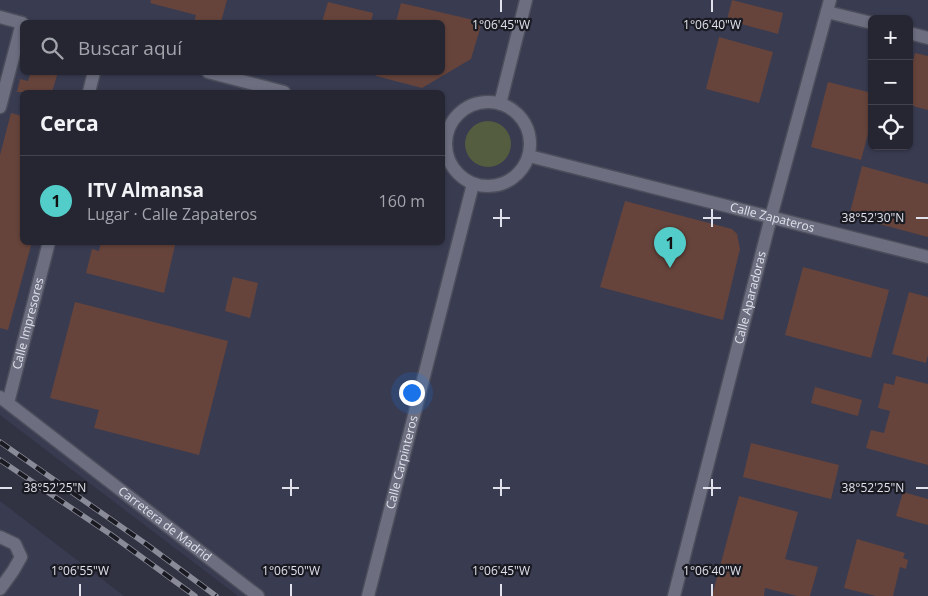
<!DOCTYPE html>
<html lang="es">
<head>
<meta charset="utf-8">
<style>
	:root { --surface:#252632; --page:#2d2e3a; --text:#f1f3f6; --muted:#a3a5ac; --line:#42434d; --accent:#53cdc9 }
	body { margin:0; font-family:"Open Sans",sans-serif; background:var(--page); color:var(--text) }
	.controls { position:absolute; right:15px; top:15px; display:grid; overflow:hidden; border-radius:8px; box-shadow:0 1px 4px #0004 }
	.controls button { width:45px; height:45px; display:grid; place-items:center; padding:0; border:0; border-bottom:1px solid var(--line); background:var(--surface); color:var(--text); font:25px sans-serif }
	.you { position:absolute; left:411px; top:392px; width:18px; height:18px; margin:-12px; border:4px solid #fff; border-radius:50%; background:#1a73e8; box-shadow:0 0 0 8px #1a73e833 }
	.badge { display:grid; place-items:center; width:32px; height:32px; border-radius:50%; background:var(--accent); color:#111; font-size:16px; font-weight:700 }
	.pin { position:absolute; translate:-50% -41px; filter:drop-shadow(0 1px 2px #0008) }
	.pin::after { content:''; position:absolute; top:26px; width:18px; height:15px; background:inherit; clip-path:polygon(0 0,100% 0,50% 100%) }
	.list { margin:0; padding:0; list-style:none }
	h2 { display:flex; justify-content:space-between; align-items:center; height:65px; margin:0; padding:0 20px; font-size:21px }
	h2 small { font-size:16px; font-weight:400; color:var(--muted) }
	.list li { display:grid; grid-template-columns:32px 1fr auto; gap:15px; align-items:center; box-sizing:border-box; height:90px; padding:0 20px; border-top:1px solid var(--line) }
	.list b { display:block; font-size:19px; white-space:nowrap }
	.list p { margin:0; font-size:16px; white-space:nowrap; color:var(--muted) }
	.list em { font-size:16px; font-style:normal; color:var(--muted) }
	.icon { flex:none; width:28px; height:28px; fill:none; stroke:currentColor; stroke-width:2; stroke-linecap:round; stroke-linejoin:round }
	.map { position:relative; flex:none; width:928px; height:596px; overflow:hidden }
	.search { position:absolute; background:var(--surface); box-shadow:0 1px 4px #0004; left:20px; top:20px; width:425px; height:55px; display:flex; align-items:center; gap:12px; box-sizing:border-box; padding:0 18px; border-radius:8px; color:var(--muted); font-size:19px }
	.panel { position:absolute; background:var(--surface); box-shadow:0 1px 4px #0004; left:20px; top:90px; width:425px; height:155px; border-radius:8px }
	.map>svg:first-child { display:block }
	.built { fill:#393b51; fill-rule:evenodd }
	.green { fill:#545d3f }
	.building { fill:#66443b }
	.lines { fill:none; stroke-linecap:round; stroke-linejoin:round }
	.minor-casing { stroke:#4d4e5b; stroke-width:15 }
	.minor { stroke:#6d6f81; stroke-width:12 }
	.rail-casing { stroke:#8a8b98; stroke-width:5.5 }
	.rail { stroke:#1a1b22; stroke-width:4; stroke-dasharray:11; stroke-linecap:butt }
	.ticks { fill:none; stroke:#e0e1eb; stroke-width:2 }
	.labels { text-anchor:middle; stroke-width:4.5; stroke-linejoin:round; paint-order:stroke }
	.street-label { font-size:12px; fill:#e0e1eb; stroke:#1a1b22 }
	.ticks-label { font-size:12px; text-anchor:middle; fill:#e0e1eb; stroke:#1a1b22; stroke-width:4.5; stroke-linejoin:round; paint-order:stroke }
</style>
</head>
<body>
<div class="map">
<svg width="928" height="596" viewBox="0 0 928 596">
	<rect width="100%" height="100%" fill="#313242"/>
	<!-- built -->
	<path class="built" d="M0,0H928V596H238L0,415ZM872,19H909V146H872ZM22,22H442V72H22ZM22,92H442V242H22Z
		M0,501L124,596H0Z"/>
	<!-- green -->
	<path class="green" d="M465 144a23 23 0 1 1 46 0a23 23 0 1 1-46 0Z"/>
	<!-- building -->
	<path class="building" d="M151,0H227L221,22H194L196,15L150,3Z
		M732,0L783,13L778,34L727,20Z
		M328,2L373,13L371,22H322Z
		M401,3L482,22L471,59L422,88L376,76V72H442V22H396Z
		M719,37L773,52L759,103L706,89Z
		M915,53L928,56V110L909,105V77Z
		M31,72H58L52,92H17L20,79L28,81Z
		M828,82L872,93V119L861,160L811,147Z
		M11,113L22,116V242H32L8,330L0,328V155Z
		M862,166L928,184V237L849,216Z
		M625,201L732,229L737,234L740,249L723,320L600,287Z
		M101,242H166L175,245L164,293L86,273L92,249L99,251Z
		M803,267L889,290L871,358L785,335Z
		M233,277L258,283L250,318L225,311Z
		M909,292L928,297V355L926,363L892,354Z
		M75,302L228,341L199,455L94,428L99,410L50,398Z
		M896,376L928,384V465L866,448L871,430L884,433L890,411L878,408L884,383L894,385Z
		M815,387L862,400L858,416L811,403Z
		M751,443L839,465L831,499L743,477Z
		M903,492L928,499V525L896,516Z
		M739,496L798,512L785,559L818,567L810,596H797L765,588L764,596H712Z
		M857,539L905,553L903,558L908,560L906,569L900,567L893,596H876L844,588Z"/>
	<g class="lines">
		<!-- minor casing -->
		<g class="minor-casing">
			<g id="minor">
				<path d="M827,12L872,23"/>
				<path d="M0,17L22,23"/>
				<path d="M909,33L928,38"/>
				<path d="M208,72L284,92"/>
				<path d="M89,92L94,72"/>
				<circle cx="488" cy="144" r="42"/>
				<path d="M500,104L526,0"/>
				<path d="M0,107L22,23"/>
				<path id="s1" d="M529,156L928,257"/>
				<path id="s2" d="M0,397L258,596"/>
				<path id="s3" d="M8,403L49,242"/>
				<path d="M0,537L15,544L21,557L13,571L0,589"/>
				<path id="s4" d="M368,596L473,184"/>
				<path id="s5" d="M674,596L771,217L830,0"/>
			</g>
		</g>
		<!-- minor -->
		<use href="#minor" class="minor"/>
		<!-- rail casing -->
		<g class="rail-casing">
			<path id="rail" d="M0,442L146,544L216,596
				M0,460L110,534L195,596"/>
		</g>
		<!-- rail -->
		<use href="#rail" class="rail"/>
	</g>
	<!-- ticks -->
	<path class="ticks" d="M501,0V12M712,0V12M501,209V227M712,209V227M493,218H510M703,218H721M916,218H928M291,479V496M501,479V496M712,479V496M0,488H12M282,488H299M493,488H510M703,488H721M916,488H928M80,584V596M291,584V596M501,584V596M712,584V596"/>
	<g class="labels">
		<!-- street labels -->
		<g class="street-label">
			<text dy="4" stroke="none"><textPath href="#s1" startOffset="251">Calle Zapateros</textPath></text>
			<text dy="4" stroke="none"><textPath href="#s5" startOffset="308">Calle Aparadoras</textPath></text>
			<text dy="4" stroke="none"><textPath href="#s3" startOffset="82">Calle Impresores</textPath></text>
			<text dy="4" stroke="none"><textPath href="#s4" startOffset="138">Calle Carpinteros</textPath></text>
			<text dy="4" stroke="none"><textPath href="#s2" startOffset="208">Carretera de Madrid</textPath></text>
		</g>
	</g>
	<g class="ticks-label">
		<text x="501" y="29">1°06'45"W</text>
		<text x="712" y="29">1°06'40"W</text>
		<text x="873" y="222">38°52'30"N</text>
		<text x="55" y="492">38°52'25"N</text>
		<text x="873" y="492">38°52'25"N</text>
		<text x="80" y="575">1°06'55"W</text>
		<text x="291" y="575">1°06'50"W</text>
		<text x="501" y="575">1°06'45"W</text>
		<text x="712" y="575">1°06'40"W</text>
	</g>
</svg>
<div class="controls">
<button>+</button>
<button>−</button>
<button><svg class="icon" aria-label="locate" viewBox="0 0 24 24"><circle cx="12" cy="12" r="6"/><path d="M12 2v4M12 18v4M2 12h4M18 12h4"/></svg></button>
</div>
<div class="you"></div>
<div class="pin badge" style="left:670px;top:268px">1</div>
<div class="search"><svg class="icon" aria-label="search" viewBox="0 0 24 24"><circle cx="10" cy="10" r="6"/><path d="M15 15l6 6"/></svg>Buscar aquí</div>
<section class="panel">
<h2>Cerca<small></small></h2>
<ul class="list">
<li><span class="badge">1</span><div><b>ITV Almansa</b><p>Lugar · Calle Zapateros</p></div><em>160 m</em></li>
</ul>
</section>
</div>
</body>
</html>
